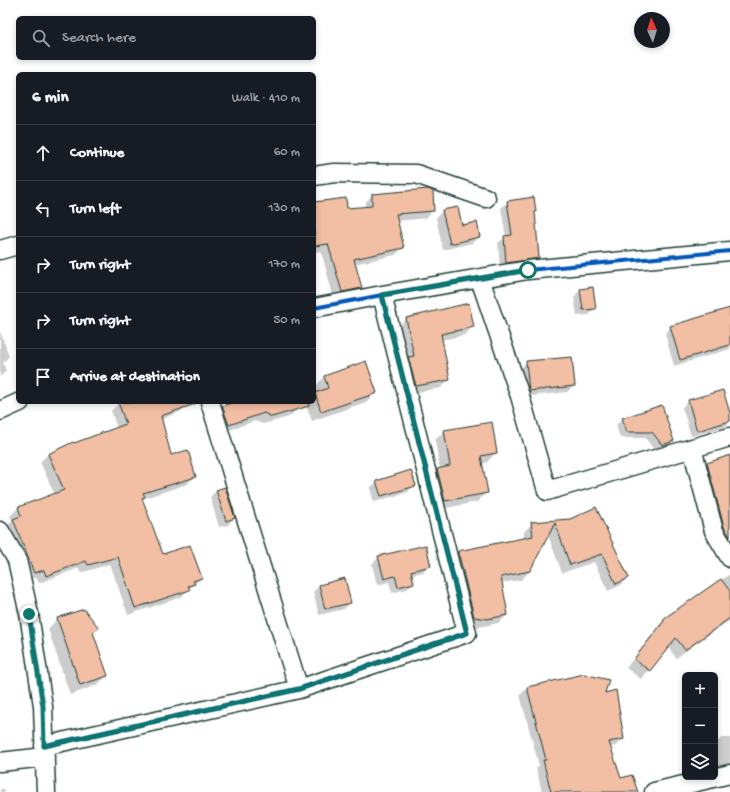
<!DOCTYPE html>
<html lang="en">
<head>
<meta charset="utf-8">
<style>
	:root { --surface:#171b24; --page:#242831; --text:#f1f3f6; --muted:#9ea1a6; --line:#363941 }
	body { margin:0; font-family:"Gochi Hand",sans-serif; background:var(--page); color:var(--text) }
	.controls { position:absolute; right:12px; bottom:12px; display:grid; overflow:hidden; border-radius:6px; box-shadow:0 2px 6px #0003 }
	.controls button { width:36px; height:36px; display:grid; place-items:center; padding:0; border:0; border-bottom:1px solid var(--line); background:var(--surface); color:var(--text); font:20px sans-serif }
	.compass { position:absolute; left:634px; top:12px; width:36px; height:36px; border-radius:50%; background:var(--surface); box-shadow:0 2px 6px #0003; rotate:356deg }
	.stop { position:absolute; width:12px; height:12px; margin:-9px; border:3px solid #0f766e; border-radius:50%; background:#fff }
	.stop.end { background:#0f766e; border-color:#fff; box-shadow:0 1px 4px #0008 }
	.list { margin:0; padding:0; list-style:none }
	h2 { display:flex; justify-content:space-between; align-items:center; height:52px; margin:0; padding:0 16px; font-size:17px }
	h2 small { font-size:13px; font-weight:400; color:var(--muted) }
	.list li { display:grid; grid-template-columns:26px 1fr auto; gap:12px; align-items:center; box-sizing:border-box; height:56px; padding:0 16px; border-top:1px solid var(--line) }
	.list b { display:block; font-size:15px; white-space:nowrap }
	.list em { font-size:13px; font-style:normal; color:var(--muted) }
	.icon { flex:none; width:22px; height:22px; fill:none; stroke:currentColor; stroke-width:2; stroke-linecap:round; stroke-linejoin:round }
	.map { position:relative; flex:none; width:730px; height:792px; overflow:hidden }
	.search { position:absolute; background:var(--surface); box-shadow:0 2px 6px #0003; left:16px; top:16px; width:300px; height:44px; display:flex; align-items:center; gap:10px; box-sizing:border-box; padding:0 14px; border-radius:6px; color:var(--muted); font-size:15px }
	.panel { position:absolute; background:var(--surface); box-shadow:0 2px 6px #0003; left:16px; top:72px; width:300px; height:332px; border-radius:6px }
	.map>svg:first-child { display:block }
	.shadow { fill:#0003 }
	.building { fill:#f2bea4; stroke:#1f3d34 }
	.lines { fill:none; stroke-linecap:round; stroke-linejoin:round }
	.minor-casing { stroke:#1f3d34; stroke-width:21 }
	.minor { stroke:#fff; stroke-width:18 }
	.cycleway-casing { stroke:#fff; stroke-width:6 }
	.cycleway { stroke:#0057b8; stroke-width:4 }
	.route { stroke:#0f766e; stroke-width:5 }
</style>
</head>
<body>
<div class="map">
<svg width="730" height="792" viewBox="0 0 730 792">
	<rect width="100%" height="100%" fill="#fff"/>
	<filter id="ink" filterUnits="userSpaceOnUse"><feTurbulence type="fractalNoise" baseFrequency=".025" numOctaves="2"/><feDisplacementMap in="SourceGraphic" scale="8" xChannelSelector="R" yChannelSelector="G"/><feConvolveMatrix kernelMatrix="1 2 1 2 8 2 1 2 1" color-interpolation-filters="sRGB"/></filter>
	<g filter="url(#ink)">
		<!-- shadow -->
		<path class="shadow" d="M372,195L433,210L426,218L397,221L403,248L395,255L354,264L361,288L354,295L334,299L321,251L314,252V203L346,209L365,207V203Z
			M508,202L534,213L538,258L531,265L500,269L498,243L506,237L501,208Z
			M442,211L462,227L479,237L472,243L443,250L436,218Z
			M580,290L595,308L589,315L577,316L574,297Z
			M468,304L473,326L465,335L441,340L449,379L441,388L408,394L398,327L406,319Z
			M730,309V349L674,366L665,334L671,327Z
			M0,331L9,356L3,363L6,371L0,377Z
			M526,362L574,386L567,392L523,397L520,369Z
			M324,377L376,392L366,402L312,421L305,403L307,402H314V395L317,393L315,387Z
			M689,401L730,417V421L725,427L691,436L682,407Z
			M122,402H188V405L180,412L169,416L161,420L170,456L195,476L187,484L142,499L162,555L201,578L181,597L128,615L110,564L80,573L79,568L39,583L36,577L26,581L6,527L12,521L10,516L18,508L55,495L40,462L48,454L117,428L111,411L119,403Z
			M226,402H296L298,408L289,417L263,424L255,421L221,433L215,415L223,407L228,405Z
			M623,419L673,441L667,447L655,451L645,438H620L616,425Z
			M445,430L496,453L486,463H481L487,492L477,502L435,510L428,479L440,469L435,440Z
			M730,456V536L720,540L700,471L707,463Z
			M377,482L414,485L408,492L374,502L370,488Z
			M216,491L234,518L228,525L219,527L210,497Z
			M571,520L628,578L619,586L608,591L594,562L562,573L548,535L530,571L521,580L501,583L507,615L499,623L478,627L466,625L450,560L458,552L524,539V532L532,523Z
			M379,557L430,566L423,572L411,575L413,583L407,589L392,593L389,582L377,585L372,564Z
			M730,574V589H729L730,620L676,658L668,647L641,679L626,668L656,630L655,629L664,620Z
			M319,586L350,603L344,609L319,615L313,592Z
			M84,610L97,628L93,633L107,676L97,685L70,695L48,629L57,619Z
			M584,675L623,739L616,746L609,747L620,779L635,792H542L536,768L539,766L520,695L527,688Z
			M721,738H730V771L715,770V744Z
			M0,789H5V792H0Z"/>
		<!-- building -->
		<path class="building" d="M428,189L433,191L434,211L396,214L404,248L354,259L362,288L342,292L328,244L314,246V202L346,198L347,208L372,206V194Z
			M534,197L536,212H535L539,258L506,263L504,236L512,235L507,201Z
			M458,207L462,225L477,222L480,237L450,244L442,210Z
			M593,287L596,309L583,310L580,289Z
			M469,303L474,327L441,334L450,380L416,386L408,357L414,356L406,318Z
			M730,308V345L680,360L670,326Z
			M572,357L575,386L529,391L526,361Z
			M366,361L377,393L321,412L315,393L328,388L324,376Z
			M723,390L730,413V421L697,431L688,400Z
			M118,402H195V404L161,416L171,455L188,450L196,477L143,493L145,497L142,498L163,554L190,545L202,578L193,581L195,584L188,586L190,590L135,608L118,557L88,565L86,561L46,576L44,570L34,573L13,519L21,516L18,507L64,490L48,454L73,442L74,443L126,424Z
			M234,402H308L309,406L272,417L264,413L229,425L222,406Z
			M662,405L674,441L662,445L652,432H627L622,418Z
			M492,422L497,453L481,456L488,493L445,501L437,469L450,466L444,430Z
			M730,455V537L724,527L707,463Z
			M411,470L416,486L381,496L376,481Z
			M225,487L235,518L226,521L216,490Z
			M596,507L629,578L616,584L602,554L570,565L555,523L530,571L501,577L508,615L487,619L474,617L458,551L533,536L531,522L570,519Z
			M426,545L431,566L411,571L414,583L398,587L395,576L384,579L378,556Z
			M345,578L351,603L325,609L319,585Z
			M721,579L730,591V618L685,650L676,638L650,671L634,659L664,621L663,619Z
			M84,609L99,628L93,632L108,676L80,685L57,618Z
			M584,674L609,680L605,693L616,690L624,739L609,742L621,778L632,775L638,792H551L543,760H546L527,687Z"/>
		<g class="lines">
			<!-- minor casing -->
			<g class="minor-casing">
				<path id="minor" d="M314,176L334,173L416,174L486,198
					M0,250L18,245
					M480,279L520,396L547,491L730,437
					M314,308L382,295L528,270L730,251
					M210,402L299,689
					M0,411L20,402
					M692,448L714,531L730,558
					M0,531L17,560L29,614L43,706L46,792
					M44,746L299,689L467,633L382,295
					M0,762L45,757
					M654,792L730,774"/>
			</g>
			<!-- minor -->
			<use href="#minor" class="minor"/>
			<!-- cycleway casing -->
			<g class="cycleway-casing">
				<path id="cycleway" d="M314,308L382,295L528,270L730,251
					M44,746L299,689L467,633L382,295"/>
			</g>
			<!-- cycleway -->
			<use href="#cycleway" class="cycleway"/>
		</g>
	</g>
	<g class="lines" filter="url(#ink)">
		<!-- route -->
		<path class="route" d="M29,614L43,706L44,746L299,689L467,633L382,295L528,270"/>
	</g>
</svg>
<div class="controls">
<button>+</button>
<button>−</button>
<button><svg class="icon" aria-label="layers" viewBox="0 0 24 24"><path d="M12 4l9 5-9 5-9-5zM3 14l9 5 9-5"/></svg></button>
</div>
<svg class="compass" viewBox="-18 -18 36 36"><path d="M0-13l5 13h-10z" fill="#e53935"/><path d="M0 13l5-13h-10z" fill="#9ea1a6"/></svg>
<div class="stop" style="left:528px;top:270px"></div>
<div class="stop end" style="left:29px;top:614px"></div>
<div class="search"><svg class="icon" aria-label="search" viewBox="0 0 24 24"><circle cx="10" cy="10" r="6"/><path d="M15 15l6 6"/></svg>Search here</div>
<section class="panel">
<h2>6 min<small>Walk · 410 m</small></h2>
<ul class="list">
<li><svg class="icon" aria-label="ahead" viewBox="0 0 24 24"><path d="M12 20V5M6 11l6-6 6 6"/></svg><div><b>Continue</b></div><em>60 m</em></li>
<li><svg class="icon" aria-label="left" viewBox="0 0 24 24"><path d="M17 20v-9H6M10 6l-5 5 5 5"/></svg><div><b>Turn left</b></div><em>130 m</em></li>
<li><svg class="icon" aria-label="right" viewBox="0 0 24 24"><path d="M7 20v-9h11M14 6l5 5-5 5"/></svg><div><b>Turn right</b></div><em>170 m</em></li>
<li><svg class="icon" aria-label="right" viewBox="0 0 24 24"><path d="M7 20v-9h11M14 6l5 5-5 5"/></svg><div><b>Turn right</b></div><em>50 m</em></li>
<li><svg class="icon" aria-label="arrive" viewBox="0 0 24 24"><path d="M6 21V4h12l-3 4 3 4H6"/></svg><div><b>Arrive at destination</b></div></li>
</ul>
</section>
</div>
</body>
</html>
